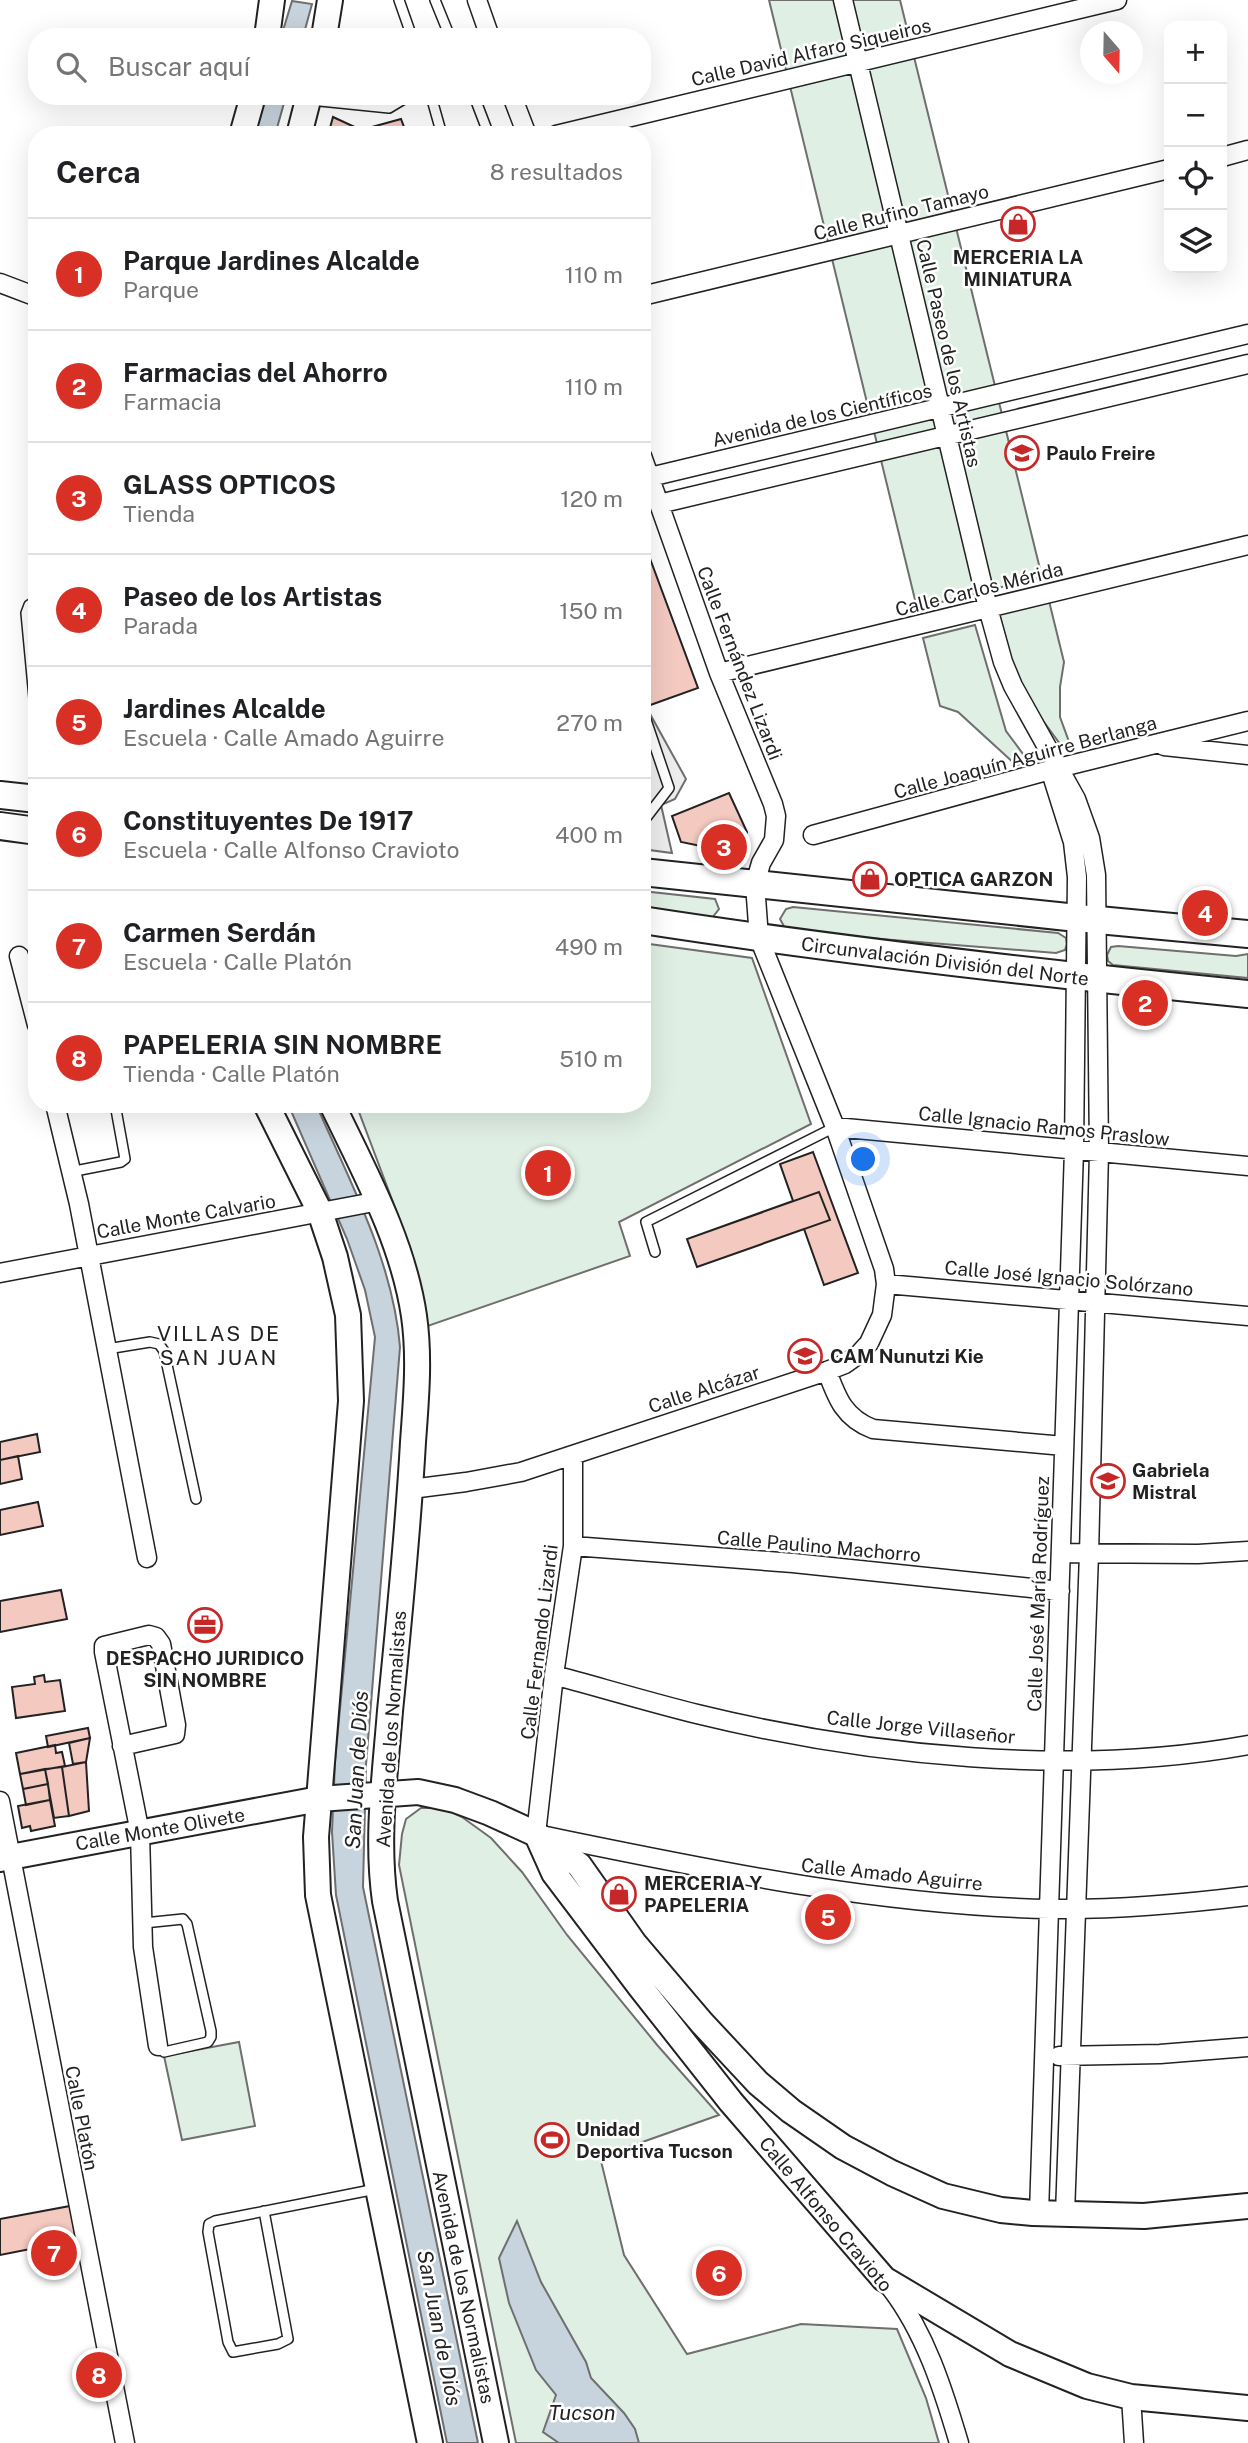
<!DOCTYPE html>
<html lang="es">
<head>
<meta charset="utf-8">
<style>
	:root { --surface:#fff; --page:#f2f2f2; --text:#202124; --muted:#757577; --line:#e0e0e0; --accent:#d93025 }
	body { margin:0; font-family:"Public Sans",sans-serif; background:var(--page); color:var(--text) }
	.controls { position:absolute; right:21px; top:21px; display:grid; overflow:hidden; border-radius:14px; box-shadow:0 7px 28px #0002 }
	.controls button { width:63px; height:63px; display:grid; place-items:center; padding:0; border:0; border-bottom:2px solid var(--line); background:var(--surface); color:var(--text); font:35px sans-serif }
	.compass { position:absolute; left:1080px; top:21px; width:63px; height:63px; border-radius:50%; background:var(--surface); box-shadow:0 7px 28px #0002; rotate:160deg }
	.you { position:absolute; left:864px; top:1160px; width:24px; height:24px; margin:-18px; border:5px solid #fff; border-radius:50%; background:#1a73e8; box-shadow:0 0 0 10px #1a73e833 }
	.badge { display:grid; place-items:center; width:46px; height:46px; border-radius:50%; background:var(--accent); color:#fff; font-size:23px; font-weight:700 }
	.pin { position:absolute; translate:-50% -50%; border:4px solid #fff; box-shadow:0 2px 7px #0006 }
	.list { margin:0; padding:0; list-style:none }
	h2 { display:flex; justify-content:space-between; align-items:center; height:91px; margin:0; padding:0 28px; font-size:30px }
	h2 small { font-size:23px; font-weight:400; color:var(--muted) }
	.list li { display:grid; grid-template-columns:46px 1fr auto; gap:21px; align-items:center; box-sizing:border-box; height:112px; padding:0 28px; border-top:2px solid var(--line) }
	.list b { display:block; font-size:26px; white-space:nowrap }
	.list p { margin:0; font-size:23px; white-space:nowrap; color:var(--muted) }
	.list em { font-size:23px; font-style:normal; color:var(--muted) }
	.icon { flex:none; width:38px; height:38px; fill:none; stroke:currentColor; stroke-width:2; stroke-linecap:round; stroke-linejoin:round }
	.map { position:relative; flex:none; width:1248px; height:2443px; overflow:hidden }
	.search { position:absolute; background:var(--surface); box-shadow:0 7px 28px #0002; left:28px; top:28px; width:623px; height:77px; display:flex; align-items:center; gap:18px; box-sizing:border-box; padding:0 24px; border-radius:28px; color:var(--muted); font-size:26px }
	.panel { position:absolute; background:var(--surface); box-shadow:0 7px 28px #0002; left:28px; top:126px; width:623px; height:987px; border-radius:28px }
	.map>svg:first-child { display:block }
	.green { fill:#e0efe3; stroke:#6f6f6f; stroke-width:2 }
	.parking { fill:#ededed; stroke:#6f6f6f; stroke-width:2 }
	.water { fill:#c7d3dd; stroke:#6f6f6f; stroke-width:2 }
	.building { fill:#f3c9c0; stroke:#222; stroke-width:2 }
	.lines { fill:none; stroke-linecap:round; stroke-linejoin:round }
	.lane-casing { stroke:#222; stroke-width:12 }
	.street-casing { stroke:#222; stroke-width:21 }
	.secondary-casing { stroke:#222; stroke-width:28 }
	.primary-casing { stroke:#222; stroke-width:30 }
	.lane { stroke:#fff; stroke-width:9 }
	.street { stroke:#fff; stroke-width:18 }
	.secondary { stroke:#fff; stroke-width:24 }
	.primary { stroke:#fff; stroke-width:26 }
	.labels { text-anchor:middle; stroke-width:5; stroke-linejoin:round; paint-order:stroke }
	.street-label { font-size:19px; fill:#222; stroke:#fff }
	.poi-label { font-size:19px; font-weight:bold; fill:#222; stroke:#fff; text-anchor:start }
	.neighbourhood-label { font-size:21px; letter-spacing:2px; fill:#222; stroke:#fff }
	.water-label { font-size:21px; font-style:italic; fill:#222; stroke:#fff }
</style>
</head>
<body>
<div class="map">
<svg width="1248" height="2443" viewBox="0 0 1248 2443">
	<rect width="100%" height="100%" fill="#fff"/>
	<!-- green -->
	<path class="green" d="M769,0H900L1042,577L917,608Z
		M1049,601L1064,662L1060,687V717L1072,750L1063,748L1019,688L999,613Z
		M975,625L1006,731L1029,762L1016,765L958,712L940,706L923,638Z
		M642,891L715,899L719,909L712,918L642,907Z
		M793,907L1058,933L1066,938L1067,944L1065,950L1056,953L793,932L786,930L780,919L786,909Z
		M642,943L752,958L811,1124L619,1222L630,1256L422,1328L411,1250L356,1104H642Z
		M1118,946L1236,956L1248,954V978L1113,965L1108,961L1107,955L1111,947Z
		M421,1808H442L462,1817L491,1838L522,1872L567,1935L658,2046L719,2115L600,2157L624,2255L687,2354L801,2324L897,2329L926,2398L939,2443H516L399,1865L402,1834L406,1819Z
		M239,2042L255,2126L182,2140L164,2056Z"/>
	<!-- parking -->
	<path class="parking" d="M649,712L686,779L675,799L661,805L672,853L642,849V714Z"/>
	<!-- water -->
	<path class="water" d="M292,1L312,4L303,37H281Z
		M264,96H286L275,135H253Z
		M288,1104H316C350,1182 393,1261 400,1347L366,1765L363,1887L478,2443H447L336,1895L332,1832L335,1762L375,1337L365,1290L347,1239Z
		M517,2221L541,2282L586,2362L591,2378L624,2413L635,2429L639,2443H559L543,2432L556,2395L536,2370L509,2303L499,2258Z"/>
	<!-- building -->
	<path class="building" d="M333,117L361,130L401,119L407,135H328Z
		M642,537L698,688L642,708Z
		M729,793L747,832L740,854L681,842L672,816Z
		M813,1152L858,1273L824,1285L804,1229L697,1267L687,1239L793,1201L780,1164Z
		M819,1192L830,1220L697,1267L687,1239Z
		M37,1434L40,1452L0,1460V1442Z
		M18,1456L22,1479L0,1484V1460Z
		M38,1502L43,1526L0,1535V1510Z
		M61,1590L67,1619L0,1632V1601Z
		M44,1675L45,1682L60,1680L65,1711L16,1718L12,1687L35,1684L34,1677Z
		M88,1728L90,1738L48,1747L46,1736Z
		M90,1738L86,1762L73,1764L69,1743Z
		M55,1745L56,1753L62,1752L65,1766L20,1774L16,1753Z
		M86,1762L89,1811L69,1816L62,1767Z
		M62,1767L69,1816L54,1818L45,1769Z
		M45,1769L48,1784L23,1789L20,1774Z
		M48,1784L50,1800L26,1805L23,1789Z
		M50,1800L55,1826L31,1831L30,1826L22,1828L18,1806Z
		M70,2206L76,2240L0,2255V2219Z"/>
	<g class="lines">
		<!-- lane casing -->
		<g class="lane-casing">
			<path id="lane" d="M399,0L412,37
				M435,0L450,37
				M431,96L442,135
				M474,96L489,135
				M310,100L389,108L409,96
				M37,600L29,605L26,613L37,730
				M642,721L646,720L669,788L642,823
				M70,1172L121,1162L125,1159L115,1104
				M655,1252L646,1222L835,1127
				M107,1349L150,1342L159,1344L164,1351L196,1499
				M144,1923L183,1919L187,1924L211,2031V2037L208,2042L164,2052L158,2046
				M264,2211L288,2339L278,2344L233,2352L228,2342L208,2232L209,2224L215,2221L376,2189"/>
		</g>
		<!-- street casing -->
		<g class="street-casing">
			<path id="street" d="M477,0L490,37
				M843,0L988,608L1003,662L1013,686L1076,799L1090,838L1096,875L1099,1152L1089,1554L1065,2214
				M512,96L527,135
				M556,135L1117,0
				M1222,157L1248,150
				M0,283L37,297
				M642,296L1169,169
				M650,477L1248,334
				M659,504L1248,364
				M719,673L1248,545
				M1164,746L1248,755
				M813,835L1050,770L1248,721
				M19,956L37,1025
				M55,1104L79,1204L147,1558
				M835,1127L1248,1166
				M0,1273L379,1201
				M886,1284L1248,1316
				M827,1371C837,1398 844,1418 873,1429L1064,1446
				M573,1455V1546L554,1675L536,1834C707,1869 877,1906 1052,1909C1118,1910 1183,1904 1248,1896
				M411,1489L466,1482L521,1472L827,1371L845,1364L859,1354L869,1343L882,1315L886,1284L884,1269L835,1127L759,938L755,884L761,863L774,840L776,816L773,804L719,673L642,456
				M573,1546L793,1563L1060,1591
				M1061,1553L1198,1554L1248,1551
				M554,1675C602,1688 649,1702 697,1714C869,1756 1073,1777 1248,1745
				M122,1746L175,1734L176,1725L161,1644L156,1637L149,1635L104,1646V1652L140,1833L143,1947L158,2046
				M0,1801L125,2443
				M1059,2056L1160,2054L1248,2047
				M1039,2213L1074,1150L1077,877L1073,842L1050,769
				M890,2287C925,2332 943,2389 959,2443
				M1131,2397L1134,2443"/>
		</g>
		<!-- secondary casing -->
		<g class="secondary-casing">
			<path id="secondary" d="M267,37L272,0
				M324,37L330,0
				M242,135L253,96
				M299,135L309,96
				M266,1104L320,1212L335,1257L348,1315L351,1401L316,1837L318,1895L430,2443
				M332,1104C364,1171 403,1241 414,1316C420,1358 416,1400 413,1442C408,1532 399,1622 390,1711C385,1775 376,1838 385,1901L496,2443
				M537,1835L554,1873L641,1988L731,2102L884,2279L1010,2354L1087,2386L1131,2397L1248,2408
				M0,1859L319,1799L418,1792L455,1800L490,1813L536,1834L579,1865L634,1943L702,2023L758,2083L791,2111L843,2147L892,2173L943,2196L1001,2210L1033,2213L1144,2216L1248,2206"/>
		</g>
		<!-- primary casing -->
		<g class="primary-casing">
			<path id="primary" d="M0,795L37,799
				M0,826L37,831
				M642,872L1077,918L1248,934
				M642,920C843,951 1046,974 1248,994"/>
		</g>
		<!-- lane -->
		<use href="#lane" class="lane"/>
		<!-- street -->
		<use href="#street" class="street"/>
		<!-- secondary -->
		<use href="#secondary" class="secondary"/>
		<!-- primary -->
		<use href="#primary" class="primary"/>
	</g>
	<!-- icons -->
	<defs>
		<g id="shop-ring" transform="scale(1.75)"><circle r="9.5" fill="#fff" stroke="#c62828" stroke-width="1.5"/><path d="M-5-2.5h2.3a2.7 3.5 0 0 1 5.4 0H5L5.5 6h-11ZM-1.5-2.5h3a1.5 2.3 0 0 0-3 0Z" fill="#c62828"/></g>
		<g id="school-ring" transform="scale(1.75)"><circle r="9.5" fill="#fff" stroke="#c62828" stroke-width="1.5"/><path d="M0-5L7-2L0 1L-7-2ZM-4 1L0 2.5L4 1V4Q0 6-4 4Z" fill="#c62828"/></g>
		<g id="office-ring" transform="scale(1.75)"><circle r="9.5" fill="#fff" stroke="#c62828" stroke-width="1.5"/><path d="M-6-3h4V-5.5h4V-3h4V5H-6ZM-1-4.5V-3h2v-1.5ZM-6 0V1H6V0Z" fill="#c62828"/></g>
		<g id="stadium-ring" transform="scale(1.75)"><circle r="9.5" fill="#fff" stroke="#c62828" stroke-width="1.5"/><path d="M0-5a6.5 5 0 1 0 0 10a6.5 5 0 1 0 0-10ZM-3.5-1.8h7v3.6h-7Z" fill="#c62828"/></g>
	</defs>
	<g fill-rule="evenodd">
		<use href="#shop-ring" x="1018" y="224"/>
		<use href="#school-ring" x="1022" y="453"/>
		<use href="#shop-ring" x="870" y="879"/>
		<use href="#school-ring" x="805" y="1356"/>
		<use href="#school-ring" x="1108" y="1481"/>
		<use href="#office-ring" x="205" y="1625"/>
		<use href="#shop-ring" x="619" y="1894"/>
		<use href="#stadium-ring" x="552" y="2140"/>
	</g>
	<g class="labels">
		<!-- street labels -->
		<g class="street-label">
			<text transform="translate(811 52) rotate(-13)" y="7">Calle David Alfaro Siqueiros</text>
			<text transform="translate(901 212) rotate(-14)" y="7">Calle Rufino Tamayo</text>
			<text transform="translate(949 353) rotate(77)" y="7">Calle Paseo de los Artistas</text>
			<text transform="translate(822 415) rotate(-13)" y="7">Avenida de los Científicos</text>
			<text transform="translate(979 589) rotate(-14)" y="7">Calle Carlos Mérida</text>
			<text transform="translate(740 663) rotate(69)" y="7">Calle Fernández Lizardi</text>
			<text transform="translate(1025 757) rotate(-15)" y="7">Calle Joaquín Aguirre Berlanga</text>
			<text transform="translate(945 961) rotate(7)" y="7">Circunvalación División del Norte</text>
			<text transform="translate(1044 1126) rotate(6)" y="7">Calle Ignacio Ramos Praslow</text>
			<text transform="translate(186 1216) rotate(-10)" y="7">Calle Monte Calvario</text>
			<text transform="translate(1069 1278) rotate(5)" y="7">Calle José Ignacio Solórzano</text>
			<text transform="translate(704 1389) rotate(-18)" y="7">Calle Alcázar</text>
			<text transform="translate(819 1546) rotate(5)" y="7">Calle Paulino Machorro</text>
			<text transform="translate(1038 1594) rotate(-88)" y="7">Calle José María Rodríguez</text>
			<text transform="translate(539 1642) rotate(-83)" y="7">Calle Fernando Lizardi</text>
			<text transform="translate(921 1727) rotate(6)" y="7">Calle Jorge Villaseñor</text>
			<text transform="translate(391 1729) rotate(-86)" y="7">Avenida de los Normalistas</text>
			<text transform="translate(160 1829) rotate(-10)" y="7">Calle Monte Olivete</text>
			<text transform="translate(892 1874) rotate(6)" y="7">Calle Amado Aguirre</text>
			<text transform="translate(82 2118) rotate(79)" y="7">Calle Platón</text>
			<text transform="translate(826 2214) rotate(50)" y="7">Calle Alfonso Cravioto</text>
			<text transform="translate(464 2287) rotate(78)" y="7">Avenida de los Normalistas</text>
		</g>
		<!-- poi labels -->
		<g class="poi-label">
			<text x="1018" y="264" text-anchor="middle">MERCERIA LA<tspan x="1018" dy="22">MINIATURA</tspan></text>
			<text x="1046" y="460">Paulo Freire</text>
			<text x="894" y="886">OPTICA GARZON</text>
			<text x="830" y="1363">CAM Nunutzi Kie</text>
			<text x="1132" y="1477">Gabriela<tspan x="1132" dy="22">Mistral</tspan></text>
			<text x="205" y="1665" text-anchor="middle">DESPACHO JURIDICO<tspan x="205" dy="22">SIN NOMBRE</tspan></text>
			<text x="644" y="1890">MERCERIA Y<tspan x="644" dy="22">PAPELERIA</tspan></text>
			<text x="576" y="2136">Unidad<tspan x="576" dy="22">Deportiva Tucson</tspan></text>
		</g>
		<!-- neighbourhood labels -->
		<g class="neighbourhood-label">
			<text x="219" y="1341">VILLAS DE<tspan x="219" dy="24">SAN JUAN</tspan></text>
		</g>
		<!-- water labels -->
		<g class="water-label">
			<text transform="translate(357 1770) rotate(-87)" y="7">San Juan de Diós</text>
			<text transform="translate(439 2328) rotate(79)" y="7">San Juan de Diós</text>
			<text x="582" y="2420">Tucson</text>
		</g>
	</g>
</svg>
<div class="controls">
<button>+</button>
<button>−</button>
<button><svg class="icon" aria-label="locate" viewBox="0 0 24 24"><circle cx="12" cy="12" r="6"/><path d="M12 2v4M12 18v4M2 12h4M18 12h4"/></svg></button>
<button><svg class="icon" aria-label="layers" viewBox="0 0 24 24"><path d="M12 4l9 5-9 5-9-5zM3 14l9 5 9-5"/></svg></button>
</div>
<svg class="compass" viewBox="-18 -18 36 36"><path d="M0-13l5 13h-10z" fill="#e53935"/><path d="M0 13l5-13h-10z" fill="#757577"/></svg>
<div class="you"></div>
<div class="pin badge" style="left:548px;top:1173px">1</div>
<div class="pin badge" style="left:1145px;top:1003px">2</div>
<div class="pin badge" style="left:724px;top:847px">3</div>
<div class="pin badge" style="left:1205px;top:913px">4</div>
<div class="pin badge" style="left:828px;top:1917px">5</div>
<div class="pin badge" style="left:719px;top:2273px">6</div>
<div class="pin badge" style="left:54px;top:2253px">7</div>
<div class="pin badge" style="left:99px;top:2375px">8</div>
<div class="search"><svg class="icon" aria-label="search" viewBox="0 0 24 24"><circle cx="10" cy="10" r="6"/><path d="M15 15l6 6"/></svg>Buscar aquí</div>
<section class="panel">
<h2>Cerca<small>8 resultados</small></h2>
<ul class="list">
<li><span class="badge">1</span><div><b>Parque Jardines Alcalde</b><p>Parque</p></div><em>110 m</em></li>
<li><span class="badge">2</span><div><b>Farmacias del Ahorro</b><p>Farmacia</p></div><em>110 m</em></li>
<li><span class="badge">3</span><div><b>GLASS OPTICOS</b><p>Tienda</p></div><em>120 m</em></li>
<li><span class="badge">4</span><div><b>Paseo de los Artistas</b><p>Parada</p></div><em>150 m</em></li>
<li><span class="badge">5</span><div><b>Jardines Alcalde</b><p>Escuela · Calle Amado Aguirre</p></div><em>270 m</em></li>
<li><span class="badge">6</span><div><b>Constituyentes De 1917</b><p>Escuela · Calle Alfonso Cravioto</p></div><em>400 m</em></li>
<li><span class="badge">7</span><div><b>Carmen Serdán</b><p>Escuela · Calle Platón</p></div><em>490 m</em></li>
<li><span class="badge">8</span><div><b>PAPELERIA SIN NOMBRE</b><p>Tienda · Calle Platón</p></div><em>510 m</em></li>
</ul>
</section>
</div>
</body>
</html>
